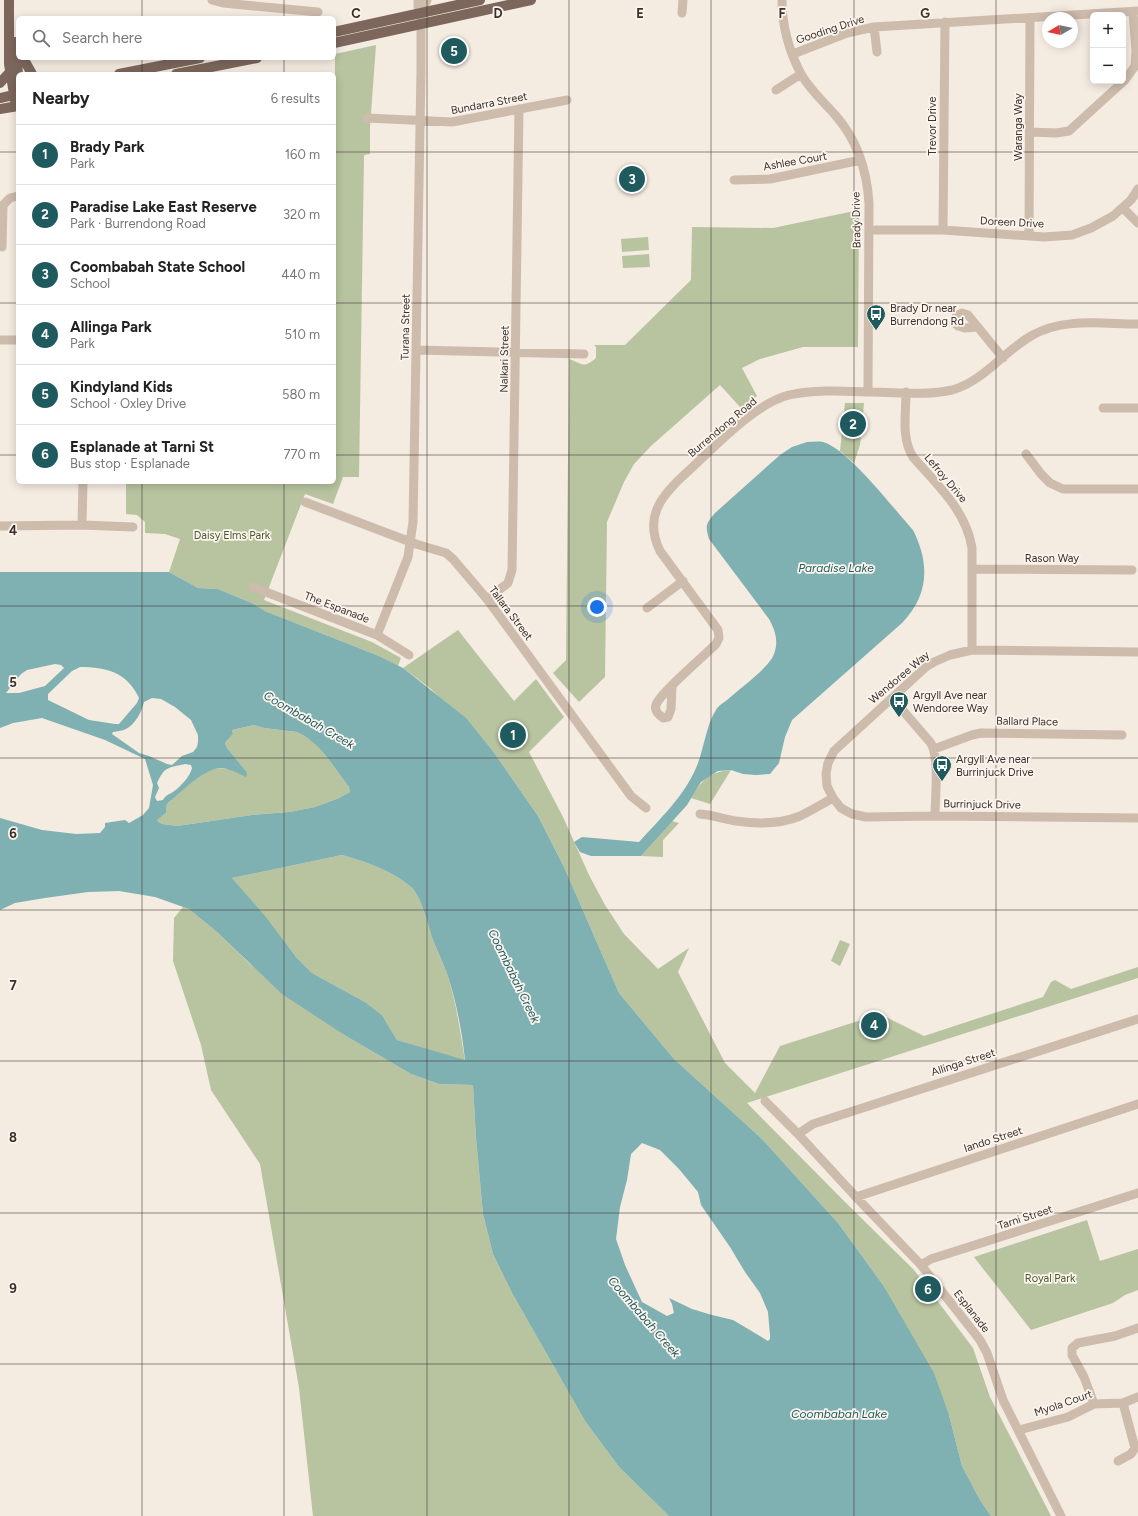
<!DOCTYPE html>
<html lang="en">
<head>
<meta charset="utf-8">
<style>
	:root { --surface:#fff; --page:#f2f2f2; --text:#222; --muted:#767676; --line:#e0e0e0; --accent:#1f5a5e }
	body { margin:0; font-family:Figtree,sans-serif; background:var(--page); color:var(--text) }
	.controls { position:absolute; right:12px; top:12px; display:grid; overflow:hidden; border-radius:6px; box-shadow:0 2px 10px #0003 }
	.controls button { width:36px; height:36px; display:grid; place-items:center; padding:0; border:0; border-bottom:1px solid var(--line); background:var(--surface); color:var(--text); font:20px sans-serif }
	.compass { position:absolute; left:1042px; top:12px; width:36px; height:36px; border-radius:50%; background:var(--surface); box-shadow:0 2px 10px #0003; rotate:261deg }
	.you { position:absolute; left:597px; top:607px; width:14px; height:14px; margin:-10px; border:3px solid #fff; border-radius:50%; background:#1a73e8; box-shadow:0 0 0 6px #1a73e833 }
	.badge { display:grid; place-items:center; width:26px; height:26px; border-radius:50%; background:var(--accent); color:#fff; font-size:13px; font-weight:700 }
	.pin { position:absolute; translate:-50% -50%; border:2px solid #fff; box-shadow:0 1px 4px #0006 }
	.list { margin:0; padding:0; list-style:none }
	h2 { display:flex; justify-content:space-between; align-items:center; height:52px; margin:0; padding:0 16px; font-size:17px }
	h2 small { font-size:13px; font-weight:400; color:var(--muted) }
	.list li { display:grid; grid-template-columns:26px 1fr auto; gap:12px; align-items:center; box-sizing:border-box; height:60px; padding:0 16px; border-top:1px solid var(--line) }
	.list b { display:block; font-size:15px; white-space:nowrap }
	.list p { margin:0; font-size:13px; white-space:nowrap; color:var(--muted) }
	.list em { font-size:13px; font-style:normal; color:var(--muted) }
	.icon { flex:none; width:22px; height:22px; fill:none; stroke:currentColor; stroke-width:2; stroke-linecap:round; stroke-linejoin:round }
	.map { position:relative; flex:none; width:1138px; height:1516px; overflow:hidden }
	.search { position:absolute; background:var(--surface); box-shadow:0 2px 10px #0003; left:16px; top:16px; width:320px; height:44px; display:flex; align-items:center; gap:10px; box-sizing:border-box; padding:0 14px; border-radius:6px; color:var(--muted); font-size:15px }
	.panel { position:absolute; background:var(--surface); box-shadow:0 2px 10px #0003; left:16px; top:72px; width:320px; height:412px; border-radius:6px }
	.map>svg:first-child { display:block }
	.green { fill:#b8c4a0 }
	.water { fill:#7fb0b2; fill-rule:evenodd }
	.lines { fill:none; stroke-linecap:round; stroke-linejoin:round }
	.minor { stroke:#cdbbac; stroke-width:9 }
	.major { stroke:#7d675c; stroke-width:10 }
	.grid { fill:none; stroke:#3b302b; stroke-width:1; stroke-opacity:0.55 }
	.labels { text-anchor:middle; stroke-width:3.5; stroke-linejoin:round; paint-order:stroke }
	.street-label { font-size:11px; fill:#3b302b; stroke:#fbf5ee }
	.poi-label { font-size:11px; fill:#3b302b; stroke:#fbf5ee; text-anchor:start }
	.park-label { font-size:11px; fill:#4a5a2e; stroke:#fbf5ee }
	.water-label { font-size:12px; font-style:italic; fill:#1f5a5e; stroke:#fbf5ee }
	.grid-label { font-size:13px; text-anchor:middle; font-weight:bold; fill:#3b302b; stroke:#fbf5ee; stroke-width:3.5; stroke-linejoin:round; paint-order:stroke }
</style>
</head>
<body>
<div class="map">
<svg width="1138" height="1516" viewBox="0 0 1138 1516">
	<rect width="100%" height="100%" fill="#f4ebe1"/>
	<!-- green -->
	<path class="green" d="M376,45L370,127V154L364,155L359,477H343L333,504L305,494L264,600L372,642L401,658L398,666L379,656L265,611L254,604L218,589L198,588L169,572L180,539L165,534L145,533V522L137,515L126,514V482H334L335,54Z
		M859,210L858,347H803L760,359L742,368L757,396L741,408L720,385L651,446L634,464L624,482L607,522L605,677L579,702L553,673L566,660L569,359C583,364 583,369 596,358V347L594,345H625L691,280L692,227L773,228Z
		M648,237L649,250L622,252L621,239Z
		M649,254L650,267L623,268L622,256Z
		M845,403H864L860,445L854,463L840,451Z
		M458,630L514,701L536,679L564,717L529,752L563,817L589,875L605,905L624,934L658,969L689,948L678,972L725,1063L755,1093L780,1046L880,1014L924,1036L1043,997L1051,982L1055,980L1071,989L1138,967V978L747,1103L846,1203L914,1270L973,1348L990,1397L1051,1516H991L980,1500L962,1466L949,1415L883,1285L838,1223L761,1138L674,1059L619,993L564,867L538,816L495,754L431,689L403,668Z
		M254,725L264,728L297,732C320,742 334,768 349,787L350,792L339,798L315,807L289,812L252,815L177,826L162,824L157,822V820L166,813V806L168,803C179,794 200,771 214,769C225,767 235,770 246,771L227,748L225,743L233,734L232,730Z
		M731,770L710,804L691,798C702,780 709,772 731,770Z
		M672,821L679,823L663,840V857L641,856Z
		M342,855C366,862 391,870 411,887C422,897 428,926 433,940C437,950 442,960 446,971C456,1000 460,1030 465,1061L397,1040L382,1015L365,1002L312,973L296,957L232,878Z
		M183,907L189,909L218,933L251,965L346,1036L411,1074L439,1084L473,1085L476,1138L483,1214L493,1254L512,1293L585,1421L619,1467L669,1516H313L299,1388L260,1164L211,1090L201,1045L173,961L174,918Z
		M840,940L850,944L840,966L831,961Z
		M1087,1220L1100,1261L1138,1249V1290L1125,1295L1113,1303L1031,1330L974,1257Z"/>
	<!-- water -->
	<path class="water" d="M807,442C812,442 818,441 823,442C847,448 894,509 913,530C930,564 929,595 902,623L792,720L785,737L779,763L770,774L756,775L743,774L731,770L718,771L701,782L687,805L641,856H591L580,852L574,842L582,837L639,842C660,819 684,796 696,768C704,750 706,725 716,710C718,706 723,703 727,700C739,689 769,668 774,654C779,641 775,630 769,619L709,539C705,525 706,524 715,513L780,455L792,447Z
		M0,572H169L198,588L218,589L254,604L265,611L379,656L403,668L466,718L495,754L538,816L564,867L619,993L674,1059L761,1138L838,1223L883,1285L934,1373L949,1415L962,1466L980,1500L991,1516H669L619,1467L585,1421L512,1293L493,1254L483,1214L476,1138L473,1085L439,1084L411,1074L346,1036L282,994L218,933L189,909L155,897L119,891L88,892L45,898L15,903L0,910V818L42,830L76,834L100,833L105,827V823L125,820L129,823L143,815L149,808L153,785L145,759L105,740L42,718L13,723L0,728ZM55,664L61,665L64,668L45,686L19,693H6L21,674L27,670ZM80,667C106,667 127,672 139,698L137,703L119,724H115L89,720L48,700V694L72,671ZM152,698L161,699L175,707L191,720L198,735V742L197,747L193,752L182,756L172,765L167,764L149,756L139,753L112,734L113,732C117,731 122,731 126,729C135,725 142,711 144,702ZM254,725L264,728L297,732C320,742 334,768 349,787L350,792L339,798L315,807L289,812L252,815L177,826L162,824L158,822L157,820L166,813V806L168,803C182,792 204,767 223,768C230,769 239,774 246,777L247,774L246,771L227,748L225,743L233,734L232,730ZM185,764L191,765L192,768C190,777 180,787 173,792C168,795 166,795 163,800L157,801L155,797L159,788L157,783C165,766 168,768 185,764ZM342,855C366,862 391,870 411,887C422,897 428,926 433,940C437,950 442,960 446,971C456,999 462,1031 465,1060L397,1040L382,1015L365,1002L312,973L296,957L265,916L232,878ZM642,1143L660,1150L679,1169L698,1192L701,1205L730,1247L745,1272L760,1293L768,1312L770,1335V1339L768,1341L733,1320L712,1315L692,1309L669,1298L672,1304L674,1313L667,1316L642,1302L625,1265L616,1239L620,1207L627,1180L631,1154Z"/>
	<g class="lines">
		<!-- minor -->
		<path class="minor" d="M212,0L223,3L318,12
			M418,0V7L421,13
			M782,0C782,25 789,51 801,74C810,90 824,102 836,116C857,140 867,172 869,203L868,392
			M682,13L683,0
			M874,27L877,52
			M793,54L847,33L874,27L1138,11
			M776,90L801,74
			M367,118L452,122L567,100
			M1030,132L1056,133L1069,131L1125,80L1135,66L1136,51L1133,12
			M734,180L770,179L861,160
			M1123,208L1138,223
			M869,230H943L1044,237L1072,235L1091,228L1113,216L1131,200L1138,189
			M943,230L945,22
			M1029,236L1030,18
			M2,247L3,205L10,198L18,196
			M977,327L965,328L958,326L955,323L956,316L962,313L968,315L1003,358
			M0,340H18
			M416,350L584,354
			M906,392C906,414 901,438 913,457C937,485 966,510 972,548V650
			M1103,408H1138
			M1026,454L1041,474L1050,483L1063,489H1138
			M305,502L416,544L446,553L453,559L487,599L631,796L646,808
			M82,525L83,482
			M0,526L82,525L133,527
			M972,569L1132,570
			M253,587L377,635L409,655
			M487,599L508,583L512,570L519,109
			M647,608L683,581
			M377,635L408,557L413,522L421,70V13L427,0
			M1138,652L972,650L950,655L934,662L927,666L834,751L828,763L826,774L827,786L833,798L841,808L852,814L866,817L935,816L1138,818
			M672,687L671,709L668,717L663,718C659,715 654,710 656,705C659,694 705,655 716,644L719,638L718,630L660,551C644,518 660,497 684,475C712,450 753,404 789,395C815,389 844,391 870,392C897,392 926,396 952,390C984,381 1003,352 1031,336C1063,317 1103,324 1138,324
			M892,698L930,742C940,755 935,798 935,816
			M934,749L972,735L981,733L1122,735
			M700,814C713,815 724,819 736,821C757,824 781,824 800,816C811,811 822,804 833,798
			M765,1101L798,1134L856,1197L921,1265L980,1340L987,1353L1003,1400L1061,1516
			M798,1134L813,1124L1138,1019
			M856,1197L1138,1104
			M921,1265L931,1259L1138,1193
			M1094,1404L1084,1377L1072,1355V1348L1078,1343L1115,1336L1138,1328
			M1019,1430L1068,1417L1094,1404L1123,1403L1138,1397
			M1118,1461L1131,1454L1135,1448L1123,1403"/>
		<!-- major -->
		<path class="major" d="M9,0V64L16,106
			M334,32L480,0
			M15,42L18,74
			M334,43L531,0
			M23,58L32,74
			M119,74L200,58
			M176,74L257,58
			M0,83L10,72
			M0,98L18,94
			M0,109L18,106"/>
	</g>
	<!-- grid -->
	<path class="grid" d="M142,0V18M284,0V18M427,0V1516M569,0V1516M711,0V1516M854,0V1516M996,0V1516M142,58V74M284,58V74M0,152H18M334,152H1138M0,303H18M334,303H1138M0,455H18M334,455H1138M142,482V1516M284,482V1516M0,606H1138M0,758H1138M0,910H1138M0,1061H1138M0,1213H1138M0,1364H1138"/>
	<!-- icons -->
	<defs>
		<g id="bus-pin" transform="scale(1)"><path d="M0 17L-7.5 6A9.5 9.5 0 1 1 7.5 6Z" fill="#1f5a5e" stroke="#fbf5ee"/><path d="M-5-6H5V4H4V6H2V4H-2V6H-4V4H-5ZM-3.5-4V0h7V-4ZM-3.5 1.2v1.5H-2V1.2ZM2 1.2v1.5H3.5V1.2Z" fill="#fff"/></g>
	</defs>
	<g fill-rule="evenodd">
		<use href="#bus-pin" x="876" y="314"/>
		<use href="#bus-pin" x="899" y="701"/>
		<use href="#bus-pin" x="942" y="765"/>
	</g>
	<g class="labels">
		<!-- street labels -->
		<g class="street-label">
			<text transform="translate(830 29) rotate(-18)" y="4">Gooding Drive</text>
			<text transform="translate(489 103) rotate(-11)" y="4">Bundarra Street</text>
			<text transform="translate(932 126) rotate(-90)" y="4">Trevor Drive</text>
			<text transform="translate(1018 127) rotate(-90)" y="4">Waranga Way</text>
			<text transform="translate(795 161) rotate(-10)" y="4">Ashlee Court</text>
			<text transform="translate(856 220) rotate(-91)" y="4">Brady Drive</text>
			<text transform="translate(1012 222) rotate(3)" y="4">Doreen Drive</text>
			<text transform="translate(405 327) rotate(-89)" y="4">Turana Street</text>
			<text transform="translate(504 359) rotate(-89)" y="4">Nalkari Street</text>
			<text transform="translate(722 427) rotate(-40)" y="4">Burrendong Road</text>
			<text transform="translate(946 478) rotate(50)" y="4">Lefroy Drive</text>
			<text x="1052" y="562">Rason Way</text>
			<text transform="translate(337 607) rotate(21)" y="4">The Espanade</text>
			<text transform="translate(511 613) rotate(53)" y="4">Tallara Street</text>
			<text transform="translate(899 677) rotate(-40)" y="4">Wendoree Way</text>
			<text transform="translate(1027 721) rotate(1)" y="4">Ballard Place</text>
			<text transform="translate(982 804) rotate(1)" y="4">Burrinjuck Drive</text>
			<text transform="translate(963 1062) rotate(-18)" y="4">Allinga Street</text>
			<text transform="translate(993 1139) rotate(-18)" y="4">Iando Street</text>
			<text transform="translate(1025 1217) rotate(-18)" y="4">Tarni Street</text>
			<text transform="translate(972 1311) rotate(52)" y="4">Esplanade</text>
			<text transform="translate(1063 1403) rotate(-19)" y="4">Myola Court</text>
		</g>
		<!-- poi labels -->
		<g class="poi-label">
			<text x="890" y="312">Brady Dr near<tspan x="890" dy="13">Burrendong Rd</tspan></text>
			<text x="913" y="699">Argyll Ave near<tspan x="913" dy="13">Wendoree Way</tspan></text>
			<text x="956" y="763">Argyll Ave near<tspan x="956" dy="13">Burrinjuck Drive</tspan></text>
		</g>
		<!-- park labels -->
		<g class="park-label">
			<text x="232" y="539">Daisy Elms Park</text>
			<text x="1050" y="1282">Royal Park</text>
		</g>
		<!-- water labels -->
		<g class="water-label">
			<text x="836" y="572">Paradise Lake</text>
			<text transform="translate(309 720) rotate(30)" y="4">Coombabah Creek</text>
			<text transform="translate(514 976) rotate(64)" y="4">Coombabah Creek</text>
			<text transform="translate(644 1317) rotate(49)" y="4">Coombabah Creek</text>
			<text x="839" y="1418">Coombabah Lake</text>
		</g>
	</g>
	<g class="grid-label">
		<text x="356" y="18">C</text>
		<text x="498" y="18">D</text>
		<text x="640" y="18">E</text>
		<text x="782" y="18">F</text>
		<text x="925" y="18">G</text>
		<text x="13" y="535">4</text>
		<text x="13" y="687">5</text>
		<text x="13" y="838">6</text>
		<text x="13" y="990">7</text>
		<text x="13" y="1142">8</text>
		<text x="13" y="1293">9</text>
	</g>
</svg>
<div class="controls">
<button>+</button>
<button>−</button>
</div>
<svg class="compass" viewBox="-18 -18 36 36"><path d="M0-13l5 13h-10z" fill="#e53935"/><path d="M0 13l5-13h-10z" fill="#767676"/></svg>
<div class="you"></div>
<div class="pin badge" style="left:513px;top:735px">1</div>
<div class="pin badge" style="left:853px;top:424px">2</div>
<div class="pin badge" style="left:632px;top:179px">3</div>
<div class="pin badge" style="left:874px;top:1025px">4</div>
<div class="pin badge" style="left:454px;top:51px">5</div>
<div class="pin badge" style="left:928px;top:1289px">6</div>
<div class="search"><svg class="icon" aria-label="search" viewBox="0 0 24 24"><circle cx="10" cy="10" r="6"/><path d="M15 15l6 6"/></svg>Search here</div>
<section class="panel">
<h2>Nearby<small>6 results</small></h2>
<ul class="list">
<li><span class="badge">1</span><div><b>Brady Park</b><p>Park</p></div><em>160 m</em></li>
<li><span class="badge">2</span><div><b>Paradise Lake East Reserve</b><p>Park · Burrendong Road</p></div><em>320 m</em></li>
<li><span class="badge">3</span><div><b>Coombabah State School</b><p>School</p></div><em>440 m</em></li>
<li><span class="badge">4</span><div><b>Allinga Park</b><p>Park</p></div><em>510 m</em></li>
<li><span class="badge">5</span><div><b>Kindyland Kids</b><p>School · Oxley Drive</p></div><em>580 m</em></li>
<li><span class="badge">6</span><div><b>Esplanade at Tarni St</b><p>Bus stop · Esplanade</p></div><em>770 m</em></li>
</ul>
</section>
</div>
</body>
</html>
